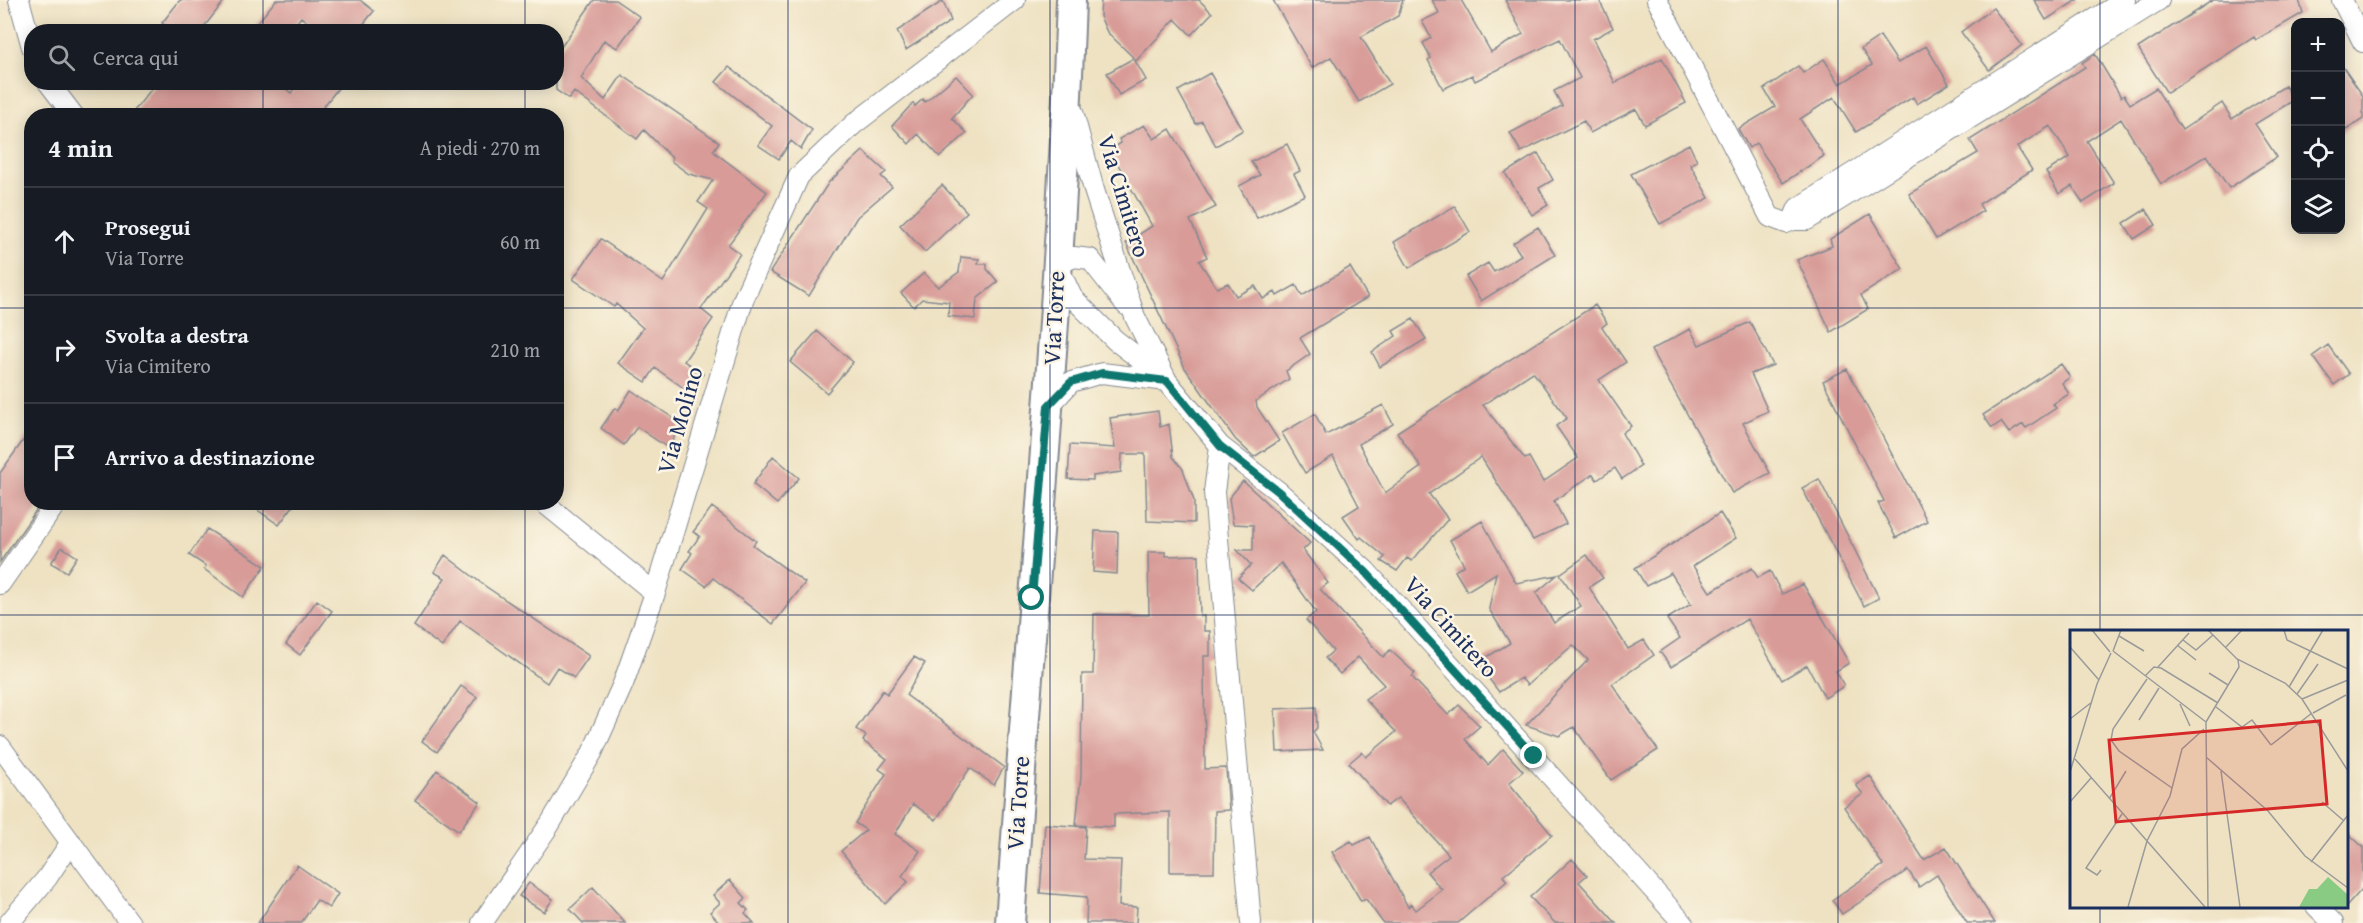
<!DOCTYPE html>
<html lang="it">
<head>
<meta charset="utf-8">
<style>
	:root { --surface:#171b24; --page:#20242c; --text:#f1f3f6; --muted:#9ea1a6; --line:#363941 }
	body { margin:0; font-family:"Gentium Book Plus",serif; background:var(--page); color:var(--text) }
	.controls { position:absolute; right:18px; top:18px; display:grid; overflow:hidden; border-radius:12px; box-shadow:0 3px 15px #0003 }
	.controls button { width:54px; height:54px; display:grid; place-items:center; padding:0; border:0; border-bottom:2px solid var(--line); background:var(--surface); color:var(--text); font:30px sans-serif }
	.stop { position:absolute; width:18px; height:18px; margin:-14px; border:4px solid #0f766e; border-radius:50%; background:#fff }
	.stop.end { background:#0f766e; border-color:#fff; box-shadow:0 2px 6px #0008 }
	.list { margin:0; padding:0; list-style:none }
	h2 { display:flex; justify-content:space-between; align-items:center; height:78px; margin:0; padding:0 24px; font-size:26px }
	h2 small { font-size:20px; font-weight:400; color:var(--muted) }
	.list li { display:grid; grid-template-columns:39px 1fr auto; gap:18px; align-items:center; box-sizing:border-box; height:108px; padding:0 24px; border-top:2px solid var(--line) }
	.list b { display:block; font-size:22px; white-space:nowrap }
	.list p { margin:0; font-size:20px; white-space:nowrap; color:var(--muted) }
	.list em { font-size:20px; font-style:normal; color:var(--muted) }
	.icon { flex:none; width:33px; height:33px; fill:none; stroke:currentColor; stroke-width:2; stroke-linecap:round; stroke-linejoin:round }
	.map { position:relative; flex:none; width:2363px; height:923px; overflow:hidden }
	.search { position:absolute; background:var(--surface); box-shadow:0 3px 15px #0003; left:24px; top:24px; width:540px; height:66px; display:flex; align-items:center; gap:15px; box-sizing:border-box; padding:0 21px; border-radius:24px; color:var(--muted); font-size:22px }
	.panel { position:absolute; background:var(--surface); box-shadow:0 3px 15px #0003; left:24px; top:108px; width:540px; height:402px; border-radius:24px }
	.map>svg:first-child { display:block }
	.building { fill:#d89b98; fill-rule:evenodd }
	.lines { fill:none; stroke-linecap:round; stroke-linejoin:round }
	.street-casing { stroke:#848890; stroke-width:22 }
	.secondary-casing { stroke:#848890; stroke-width:32 }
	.street { stroke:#fff; stroke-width:20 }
	.secondary { stroke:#fff; stroke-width:28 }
	.route { stroke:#0f766e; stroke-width:8 }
	.grid { fill:none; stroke:#1b2f5e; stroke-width:1.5; stroke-opacity:0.55 }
	.labels { text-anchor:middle; stroke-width:5; stroke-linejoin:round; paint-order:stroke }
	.street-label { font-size:24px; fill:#1b2f5e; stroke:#fcf5e5 }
	.inset-road { fill:none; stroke:#9a9a9a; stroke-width:1.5 }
	.view { fill:#d62828; fill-opacity:0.15; stroke:#d62828; stroke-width:3 }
	.inset-edge { fill:none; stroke:#1b2f5e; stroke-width:3 }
</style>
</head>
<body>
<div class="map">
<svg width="2363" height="923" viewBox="0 0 2363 923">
	<rect width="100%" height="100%" fill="#fcf5e5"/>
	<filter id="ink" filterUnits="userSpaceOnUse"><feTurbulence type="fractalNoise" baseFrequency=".0167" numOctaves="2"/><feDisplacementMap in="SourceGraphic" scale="12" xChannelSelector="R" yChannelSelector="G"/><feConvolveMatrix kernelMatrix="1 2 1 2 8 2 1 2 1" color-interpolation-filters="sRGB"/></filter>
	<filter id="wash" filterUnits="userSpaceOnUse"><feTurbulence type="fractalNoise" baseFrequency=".008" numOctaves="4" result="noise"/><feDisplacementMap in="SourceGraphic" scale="24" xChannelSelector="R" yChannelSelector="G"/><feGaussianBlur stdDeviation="1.35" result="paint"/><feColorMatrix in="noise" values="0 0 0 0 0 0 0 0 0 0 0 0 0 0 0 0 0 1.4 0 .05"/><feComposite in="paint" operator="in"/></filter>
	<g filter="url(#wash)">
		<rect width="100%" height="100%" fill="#eee2c2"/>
		<g id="blocks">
			<!-- building -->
			<path class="building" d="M180,0H225L200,32H173L162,23Z
				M276,0H360L374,11L357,32H319L301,17L289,32H250Z
				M594,0H615L640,17L617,48L604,40L581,78L605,100L622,75L719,142L713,151L767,192L728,245L740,254L701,309L713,319L684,361L703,374L691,393L655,368L646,382L618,363L643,328L616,304L614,307L573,279L601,239L663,282L708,209L698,202L713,180L689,174L671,161L672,158L644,130L637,139L574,92L569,99L556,90V54Z
				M1101,0H1199L1212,13L1191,35L1175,19L1136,61L1134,59L1146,80L1119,95L1107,73L1134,58L1107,32L1100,16Z
				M1273,0H1403L1398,16L1361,37L1390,84L1359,102L1331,57L1312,68Z
				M1432,0H1461L1491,52L1523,34L1505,0H1599L1613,28L1593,39L1615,83L1662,58L1686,103L1645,125L1636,109L1590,133L1584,121L1521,152L1510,133L1562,106L1554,91L1580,78L1560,39L1475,81L1472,75L1443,89L1428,60L1431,58L1423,43L1431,38L1422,21L1439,13Z
				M2034,0H2077L2046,20Z
				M2213,0H2299L2303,13L2256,40L2254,37L2167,93L2138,48Z
				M943,1L951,21L906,50L897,31Z
				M1993,8L2022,45L1989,70L1961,32Z
				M1880,36L1898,63L1926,46L1949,84L1917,104L1913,97L1856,132L1834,97L1800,119L1824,156L1783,183L1756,143L1749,148L1738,129L1775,107L1764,89L1798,66L1803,73L1824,59L1840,84L1872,65L1861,49Z
				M2095,54L2121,97L2124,95L2130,104L2156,88L2182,130L2222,103L2232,119L2285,86L2294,100L2255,124L2277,157L2229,188L2207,155L2161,184L2121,119L2087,141L2114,183L2083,203L2072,186L2059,194L2046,172L2070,157L2050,126L2017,147L2032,170L1979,204L1983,211L1936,239L1909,194L1978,153L1970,140L2085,67L2082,63Z
				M2340,63L2363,96V119L2340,134Z
				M729,67L812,130L801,149L791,141L779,159L758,145L772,126L716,82Z
				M1210,73L1243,130L1216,146L1202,121L1196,124L1178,91Z
				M956,76L973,94L952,118L967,133L940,157L918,134L909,144L892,126L913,103L915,106L923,99L925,102Z
				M157,82H278L291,93L299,82H343L316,116H130Z
				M1144,125L1154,139L1170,129L1216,207L1190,220L1207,257L1199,261L1217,288L1228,283L1236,296L1255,286L1263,299L1275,292L1277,296L1296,285L1302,296L1350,267L1368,297L1300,338L1310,354L1286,371L1289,379L1256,401L1257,407L1279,441L1254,457L1235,439L1185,368L1126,243L1152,226L1110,150L1121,143L1119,139Z
				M1287,144L1300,171L1294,174L1305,195L1257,218L1239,186L1260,175L1251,162Z
				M1689,144L1697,161L1690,164L1709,198L1660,224L1631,174Z
				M863,151L886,172L881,176L892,187L857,217L809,296L770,272L829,182Z
				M1538,153L1553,180L1539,188L1548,205L1532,215L1505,173Z
				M942,185L967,212L925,252L900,225Z
				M1455,206L1470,232L1409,268L1394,242Z
				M2146,209L2156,225L2134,239L2124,223Z
				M1870,214L1903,269L1861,295L1868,309L1831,332L1797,260L1832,246L1830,239Z
				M1538,227L1555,255L1481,301L1466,276L1488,263L1494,272L1521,255L1513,243Z
				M961,257L979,259L978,264H987V269L998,282L977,299L975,319L948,316L949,302L922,299L914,307L901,293L924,273L938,287L959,272Z
				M1595,305L1607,323L1602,327L1626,362L1599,380L1631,426L1622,433L1641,466L1622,479L1615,468L1597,480L1593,474L1554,501L1566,524L1533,540L1481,457L1429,494L1448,519L1412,561L1407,558L1397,571L1381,561L1385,557L1361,537L1359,539L1343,516L1359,506L1333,456L1305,473L1282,433L1315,414L1326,435L1383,405L1393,424L1359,444L1385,493L1421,467L1397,432ZM1533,372L1567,418L1556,426L1578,458L1543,482L1529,457L1525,459L1483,405Z
				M1413,319L1426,339L1380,367L1372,352L1396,336L1393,331Z
				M1750,322L1773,365L1751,374L1768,411L1743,423L1770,473L1732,493L1651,350L1690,329L1699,345Z
				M817,331L853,362L827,393L790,362Z
				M2328,345L2349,374L2334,385L2313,356Z
				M2061,364L2070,377L2062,383L2069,394L2053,404L2056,408L2026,428L2023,424L2009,433L2001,422L1992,428L1983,415Z
				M1847,369L1927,521L1896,538L1878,503L1884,501L1823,381Z
				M631,390L682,424L668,448L637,427L624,445L601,428L615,408L618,411Z
				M1158,411L1160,427L1169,424L1173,457L1183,469L1194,501V523L1147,521L1145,454H1122L1121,472L1093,476V480L1068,479L1070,445L1115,448L1110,418Z
				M32,428V502H42L0,562V473Z
				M773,456L799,478L777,504L753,484Z
				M1819,479L1879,598L1864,606L1802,488Z
				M1243,481L1310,543L1303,550L1328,583L1320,589L1383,657L1390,650L1415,673L1412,677L1448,715L1459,705L1480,726L1465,739L1488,765L1503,749L1523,771L1509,783L1552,835L1503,876L1507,881L1458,923H1383L1366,899L1361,901L1332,852L1351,841L1354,845L1370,837L1408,907L1411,904L1416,910L1442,890L1427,872L1449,855L1398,798L1387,806L1349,763L1362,752L1366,757L1396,732L1365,699L1384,685L1358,657L1340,674L1325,658L1333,651L1306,620L1316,612L1281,563L1252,590L1238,578L1251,565L1237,550H1253V525L1233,524L1229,498Z
				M246,502H296L279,525Z
				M712,507L756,541L753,545L805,583L773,624L713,578L706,586L682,569L692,553L689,551L700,536L693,532Z
				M1720,513L1736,538L1693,566L1710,592L1752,568L1758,578L1770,571L1782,594L1803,584L1849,663L1836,671L1844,686L1825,698L1807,665L1782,680L1747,619L1671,667L1660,652L1680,638L1667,619L1691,604L1671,573L1646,586L1635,568Z
				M1482,521L1516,583L1557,575L1536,593L1554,623L1581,606L1560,574L1587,555L1603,578L1589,587L1628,649L1644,640L1654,655L1612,684L1658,750L1611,780L1574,727L1559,736L1526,725L1588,660L1573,645L1527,685L1521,678L1499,692L1477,663L1510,643L1489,609L1496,573L1467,591L1455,571L1464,565L1450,540Z
				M207,529L265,566L243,597L204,569L206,566L189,555Z
				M1095,531L1118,532L1117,574L1093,572Z
				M62,547L77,557L67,572L51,563Z
				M1148,552H1166V556L1199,555L1200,616H1204V631H1210V656H1204L1205,769L1226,768L1229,810L1215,811L1214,872H1170V812L1114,814V827L1076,825L1081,776L1082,674H1093L1094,614L1149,615Z
				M445,555L485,586L589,656L574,678L557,667L547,683L460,621L442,647L414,626L445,578L434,572Z
				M317,600L332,611L300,655L286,644Z
				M914,657L925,663L906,695L1004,767L994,785L970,768L936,820L913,804L895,834L920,851L902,876L908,882L885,904L841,851L866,830L855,823L886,774L879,769L887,759L863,741L866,736L856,729L883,690L887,694Z
				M461,686L477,697L437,752L422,741Z
				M1316,707L1317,728L1313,732L1323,750L1277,752L1275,709Z
				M437,770L480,802L459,831L415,800Z
				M1870,776L1924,860L1946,847L1995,923H1967L1937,875L1919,887L1908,870L1842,914L1832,900L1883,865L1844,807L1863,794L1856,785Z
				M1045,824L1086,827L1084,859L1121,860L1119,906L1137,907L1136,923H1086L1087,897L1040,893Z
				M2346,831L2363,847V888L2346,907Z
				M1572,859L1587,875L1579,882L1616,923H1555L1530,897Z
				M297,865L338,894L329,908L317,900L301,923H258Z
				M730,880L746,898L741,903L748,910L745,913L754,923H720L710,912L720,903L713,895Z
				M529,883L553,899L544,912L519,896Z
				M593,887L625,923H583L570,909Z"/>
		</g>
	</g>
	<g filter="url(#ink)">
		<use href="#blocks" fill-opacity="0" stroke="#848890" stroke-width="1.5"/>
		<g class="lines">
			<!-- street casing -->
			<g class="street-casing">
				<path id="street" d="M19,0L32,47
					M1657,0L1770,217L1786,223L1793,220H1807L2159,0
					M2342,0L2363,42
					M48,82L74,116
					M1073,112L1094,190L1135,317L1167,381L1220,446L1279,492L1366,571L1683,923
					M1793,220L1798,208L2125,0
					M1126,305L1090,259L1074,257L1057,265L1072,297L1115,340L1163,377
					M1049,406L1071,382L1102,373L1167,381
					M1220,446L1214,492L1251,923
					M543,502L655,593
					M0,584L57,502
					M0,746L130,923
					M2316,906L2333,923
					M9,923L47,878L71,842
					M482,923L550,824L592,753L623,684L655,593L743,300L799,176L854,124L1015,0"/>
			</g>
			<!-- secondary casing -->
			<g class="secondary-casing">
				<path id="secondary" d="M1010,923C1031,615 1060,308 1071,0"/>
			</g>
			<!-- street -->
			<use href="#street" class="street"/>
			<!-- secondary -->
			<use href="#secondary" class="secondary"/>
		</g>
	</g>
	<g class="lines" filter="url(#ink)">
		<!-- route -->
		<path class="route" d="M1032,598L1048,406L1071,382L1102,373L1167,381L1220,446L1279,492L1366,572L1534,756"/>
	</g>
	<!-- grid -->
	<path class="grid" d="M263,0V32M525,0V32M788,0V923M1050,0V923M1313,0V923M1575,0V923M1838,0V923M2100,0V632M263,82V116M525,82V116M0,308H32M556,308H2363M263,502V923M525,502V923M0,615H2363M2100,906V923"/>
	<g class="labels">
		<!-- street labels -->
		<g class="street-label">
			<text transform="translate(1124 196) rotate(73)" y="8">Via Cimitero</text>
			<text transform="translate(1054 318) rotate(-87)" y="8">Via Torre</text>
			<text transform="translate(680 420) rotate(-74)" y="8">Via Molino</text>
			<text transform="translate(1451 627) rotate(48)" y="8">Via Cimitero</text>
			<text transform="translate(1018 803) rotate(-86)" y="8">Via Torre</text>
		</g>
	</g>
	<!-- overview -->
	<g transform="translate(2070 630)">
		<rect width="278" height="278" fill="#eee2c2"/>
		<path d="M258,247L277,264V277H229L239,259H247Z" fill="#8acb83"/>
		<path class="inset-road" d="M22,0L40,22M138,0L167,29L215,53L232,69L278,141M214,0L217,10L278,39M49,6L74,21M113,10L126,20L143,5M107,15L126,30M0,17L29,50M156,17L172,0M43,21L136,92L138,277M43,21L51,0M88,37L119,3M139,43L158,55M75,46L84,37L91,38L148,73M77,49L43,99L41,110L49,121L102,158M219,57L253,0M227,64L248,34M232,69L278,50M110,74L120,96M146,77L172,97L182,90L201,115M243,83L276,65M0,89L22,72M69,90L89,58M136,92L169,37L168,30M201,115L242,83M136,127L198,181L235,226L278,258M5,129L135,277M151,141L170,277M0,142L27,54L41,23M39,169L56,141M0,172L21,148M252,172L274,191M241,232L278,185M31,240L27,245L16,238L52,184M58,277L77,211L100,166L112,119L134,99"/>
		<path class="view" d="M250,91L257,174L46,192L39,110Z"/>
		<rect width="278" height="278" class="inset-edge"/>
	</g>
</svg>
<div class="controls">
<button>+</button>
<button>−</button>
<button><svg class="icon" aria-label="locate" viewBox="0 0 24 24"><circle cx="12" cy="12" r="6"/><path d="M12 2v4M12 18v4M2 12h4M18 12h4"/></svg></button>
<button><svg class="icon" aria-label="layers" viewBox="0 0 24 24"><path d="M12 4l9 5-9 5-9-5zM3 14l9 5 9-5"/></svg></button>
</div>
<div class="stop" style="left:1032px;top:598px"></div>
<div class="stop end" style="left:1534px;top:756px"></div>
<div class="search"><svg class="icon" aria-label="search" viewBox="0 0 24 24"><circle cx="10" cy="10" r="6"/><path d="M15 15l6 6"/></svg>Cerca qui</div>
<section class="panel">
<h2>4 min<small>A piedi · 270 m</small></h2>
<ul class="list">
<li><svg class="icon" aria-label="ahead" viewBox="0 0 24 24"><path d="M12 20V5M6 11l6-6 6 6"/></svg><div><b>Prosegui</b><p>Via Torre</p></div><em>60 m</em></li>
<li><svg class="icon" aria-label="right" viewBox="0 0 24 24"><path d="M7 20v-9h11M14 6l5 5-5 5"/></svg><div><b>Svolta a destra</b><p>Via Cimitero</p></div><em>210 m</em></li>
<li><svg class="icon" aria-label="arrive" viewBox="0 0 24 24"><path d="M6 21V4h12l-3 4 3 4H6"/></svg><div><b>Arrivo a destinazione</b></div></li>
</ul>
</section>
</div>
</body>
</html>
